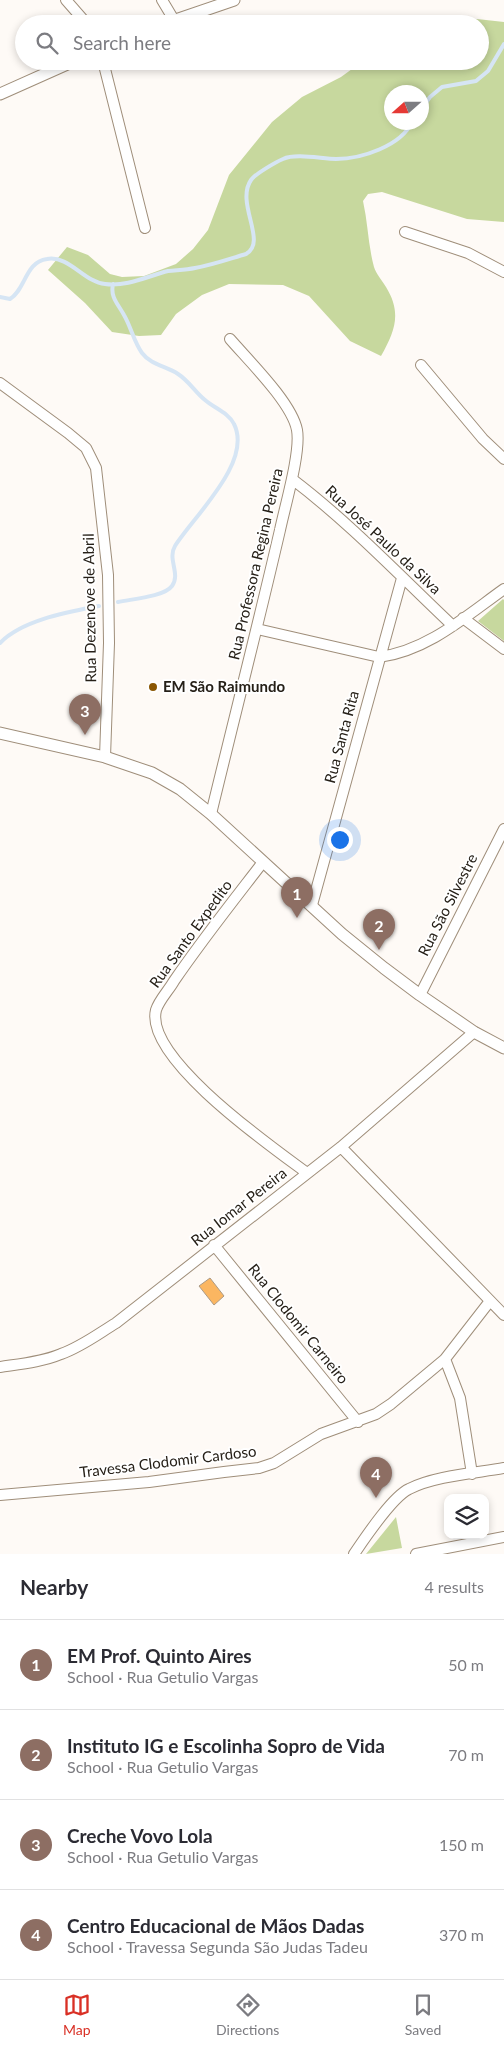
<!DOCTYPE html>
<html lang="en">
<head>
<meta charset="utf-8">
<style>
	:root { --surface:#fff; --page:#f2f2f3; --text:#2b2b33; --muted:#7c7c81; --line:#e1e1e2; --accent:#d93025 }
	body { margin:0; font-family:Lato,sans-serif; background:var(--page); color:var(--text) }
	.controls { position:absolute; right:15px; bottom:15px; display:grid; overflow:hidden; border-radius:10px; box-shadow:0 2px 8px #0003 }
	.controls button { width:45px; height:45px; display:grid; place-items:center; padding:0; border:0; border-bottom:1px solid var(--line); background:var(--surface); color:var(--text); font:25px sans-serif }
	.compass { position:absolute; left:384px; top:85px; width:45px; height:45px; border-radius:50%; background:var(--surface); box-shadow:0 2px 8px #0003; rotate:249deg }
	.you { position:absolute; left:339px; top:839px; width:18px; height:18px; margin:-12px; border:4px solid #fff; border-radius:50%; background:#1a73e8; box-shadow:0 0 0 8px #1a73e833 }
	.badge { display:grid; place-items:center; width:32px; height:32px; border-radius:50%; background:var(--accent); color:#fff; font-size:16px; font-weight:700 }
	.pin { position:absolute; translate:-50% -41px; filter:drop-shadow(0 1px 2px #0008) }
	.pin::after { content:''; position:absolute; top:26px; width:18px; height:15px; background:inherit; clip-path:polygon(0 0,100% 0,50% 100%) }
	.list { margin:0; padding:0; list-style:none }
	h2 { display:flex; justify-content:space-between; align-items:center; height:65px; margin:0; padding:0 20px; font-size:21px }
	h2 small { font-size:16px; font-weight:400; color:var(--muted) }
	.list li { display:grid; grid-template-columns:32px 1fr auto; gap:15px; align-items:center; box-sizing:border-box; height:90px; padding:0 20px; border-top:1px solid var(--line) }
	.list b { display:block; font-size:19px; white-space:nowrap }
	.list p { margin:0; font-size:16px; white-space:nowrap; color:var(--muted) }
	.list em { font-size:16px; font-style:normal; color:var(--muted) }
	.icon { flex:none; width:28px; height:28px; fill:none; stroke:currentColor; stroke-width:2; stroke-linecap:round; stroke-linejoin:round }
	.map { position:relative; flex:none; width:504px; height:1554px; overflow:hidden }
	.search { position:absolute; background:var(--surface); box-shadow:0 2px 8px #0003; left:15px; right:15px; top:15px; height:55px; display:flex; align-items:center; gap:12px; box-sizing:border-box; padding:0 18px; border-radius:28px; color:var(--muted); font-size:19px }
	.sheet { height:425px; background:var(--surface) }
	nav { display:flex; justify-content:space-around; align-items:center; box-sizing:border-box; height:70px; border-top:1px solid var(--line); background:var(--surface); font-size:14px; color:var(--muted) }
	nav a { display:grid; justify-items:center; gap:2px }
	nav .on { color:var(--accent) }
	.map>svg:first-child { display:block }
	.green { fill:#c7d89e; fill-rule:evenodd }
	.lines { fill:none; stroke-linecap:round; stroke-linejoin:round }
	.stream { stroke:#d6e5f4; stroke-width:4 }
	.building { fill:#fbb661; stroke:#ab9a86 }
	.minor-casing { stroke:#9f8e7a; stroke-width:12 }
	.tertiary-casing { stroke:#9f8e7a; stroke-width:13 }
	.minor { stroke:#fff; stroke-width:10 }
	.tertiary { stroke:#fff; stroke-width:11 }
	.poi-dot { fill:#8a5602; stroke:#fff; stroke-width:2 }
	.labels { text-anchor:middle; stroke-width:4; stroke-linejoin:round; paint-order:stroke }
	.street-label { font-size:15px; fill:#262018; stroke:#fff }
	.poi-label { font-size:15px; font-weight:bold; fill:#262018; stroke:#fff; text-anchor:start }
</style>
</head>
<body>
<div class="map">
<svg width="504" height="1554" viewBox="0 0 504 1554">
	<rect width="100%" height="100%" fill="#fefaf6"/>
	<!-- green -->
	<path class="green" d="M477,19L504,22V222L467,219L382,192L368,194L363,201C368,223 368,245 374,267C376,274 382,280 386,287C402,313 395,331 381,356L350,341L309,296L283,285L229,284L202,295L176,314L161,335L139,336L112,332L85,303L48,270L67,247L88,255L110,274L122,277L144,276L176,264L193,249L208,230L229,175L272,122L302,97L341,77L363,61H480V24H461ZM392,92H422V122H392Z
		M503,599L504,600V641L478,621Z
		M396,1517L402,1548L366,1554Z"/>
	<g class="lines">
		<!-- stream -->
		<path class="stream" d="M422,108L430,97L442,87L476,81L488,71L504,44
			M113,284C110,297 118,304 124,315C131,327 134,342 142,353C151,365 166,366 178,374C189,381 195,392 205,400C214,408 229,413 234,424C253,462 194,516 175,546C167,559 181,574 172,586C164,597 131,599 118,602
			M0,297L10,299C26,289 25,262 47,259C69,255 84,282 105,284C127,287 148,276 168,271C177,270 186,270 195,268C212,265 229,259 246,254C268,242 235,203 251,180C255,174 276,162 283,159C296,153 322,159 336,159C361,159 401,146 412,122
			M0,643C22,620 68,612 99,606"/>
	</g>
	<!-- building -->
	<path class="building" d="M210,1278L224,1296L214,1305L199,1286Z"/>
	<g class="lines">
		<!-- minor casing -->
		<g class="minor-casing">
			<path id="minor" d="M66,0L87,24
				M162,0L174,20
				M103,61L145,228
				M405,232L468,253L504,272
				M421,365L483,439L504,459
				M0,383L68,433L86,448L96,468L108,575L109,643L105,757
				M292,479C350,523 400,576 453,626
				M463,618L504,649
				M257,629L379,657C427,651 466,616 504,589
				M211,814C234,719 258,625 280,530C285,506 301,452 297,430C292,403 249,361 230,339
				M263,862C233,901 202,940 174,981C169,990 159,1000 156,1010C144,1058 272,1147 307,1173
				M312,905L402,578
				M420,995L504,829
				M341,1147L504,1315
				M214,1245L358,1422
				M445,1359L460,1398L472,1474
				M0,1367C20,1364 42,1362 61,1354C81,1347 98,1334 116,1323L341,1147L474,1032
				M0,1495L149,1482L224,1472L259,1468L274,1463L321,1434L376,1414L391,1404L445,1359L490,1301
				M354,1554C365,1538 392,1497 409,1489C434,1476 476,1473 504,1468
				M416,1554L504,1537"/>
		</g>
		<!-- tertiary casing -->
		<g class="tertiary-casing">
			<path id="tertiary" d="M164,24L234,0
				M0,94L74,61
				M0,733L105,757L152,773L180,789L211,814L342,934L384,968L420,995L474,1032L504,1048"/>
		</g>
		<!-- minor -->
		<use href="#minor" class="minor"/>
		<!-- tertiary -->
		<use href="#tertiary" class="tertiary"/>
	</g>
	<!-- markers -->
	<circle class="poi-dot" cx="153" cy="687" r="5"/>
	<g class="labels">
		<!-- street labels -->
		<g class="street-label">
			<text transform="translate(383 540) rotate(43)" y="5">Rua José Paulo da Silva</text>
			<text transform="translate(256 564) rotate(-77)" y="5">Rua Professora Regina Pereira</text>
			<text transform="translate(90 608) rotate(-91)" y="5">Rua Dezenove de Abril</text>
			<text transform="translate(342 737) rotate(-75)" y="5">Rua Santa Rita</text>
			<text transform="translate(448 905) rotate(-63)" y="5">Rua São Silvestre</text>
			<text transform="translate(191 934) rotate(-54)" y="5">Rua Santo Expedito</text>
			<text transform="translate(239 1207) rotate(-38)" y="5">Rua Iomar Pereira</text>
			<text transform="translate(298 1324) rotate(51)" y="5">Rua Clodomir Carneiro</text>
			<text transform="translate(168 1462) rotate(-7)" y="5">Travessa Clodomir Cardoso</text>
		</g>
		<!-- poi labels -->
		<g class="poi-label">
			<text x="163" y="692">EM São Raimundo</text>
		</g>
	</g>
</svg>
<div class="controls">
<button><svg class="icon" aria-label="layers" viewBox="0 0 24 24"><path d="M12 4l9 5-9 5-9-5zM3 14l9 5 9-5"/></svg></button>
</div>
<svg class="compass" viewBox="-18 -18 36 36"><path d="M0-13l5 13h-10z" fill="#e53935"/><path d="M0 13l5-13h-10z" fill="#7c7c81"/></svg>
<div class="you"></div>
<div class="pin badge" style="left:297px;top:918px;background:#8d6e63">1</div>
<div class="pin badge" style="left:379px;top:950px;background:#8d6e63">2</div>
<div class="pin badge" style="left:85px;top:735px;background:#8d6e63">3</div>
<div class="pin badge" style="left:376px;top:1498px;background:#8d6e63">4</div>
<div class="search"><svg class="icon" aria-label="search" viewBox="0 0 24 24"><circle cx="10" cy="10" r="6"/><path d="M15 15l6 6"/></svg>Search here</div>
</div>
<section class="sheet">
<h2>Nearby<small>4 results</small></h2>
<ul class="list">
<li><span class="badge" style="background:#8d6e63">1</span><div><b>EM Prof. Quinto Aires</b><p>School · Rua Getulio Vargas</p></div><em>50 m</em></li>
<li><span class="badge" style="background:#8d6e63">2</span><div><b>Instituto IG e Escolinha Sopro de Vida</b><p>School · Rua Getulio Vargas</p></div><em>70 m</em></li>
<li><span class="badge" style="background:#8d6e63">3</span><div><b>Creche Vovo Lola</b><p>School · Rua Getulio Vargas</p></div><em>150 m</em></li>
<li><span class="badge" style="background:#8d6e63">4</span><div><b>Centro Educacional de Mãos Dadas</b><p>School · Travessa Segunda São Judas Tadeu</p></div><em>370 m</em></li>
</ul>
</section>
<nav>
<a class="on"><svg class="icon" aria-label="map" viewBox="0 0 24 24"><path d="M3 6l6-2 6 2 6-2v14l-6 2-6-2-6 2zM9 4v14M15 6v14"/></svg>Map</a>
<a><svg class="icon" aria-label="directions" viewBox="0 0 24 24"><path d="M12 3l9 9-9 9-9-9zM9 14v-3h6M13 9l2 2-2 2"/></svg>Directions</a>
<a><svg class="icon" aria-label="saved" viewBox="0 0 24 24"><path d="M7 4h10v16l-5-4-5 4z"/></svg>Saved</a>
</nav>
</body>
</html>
